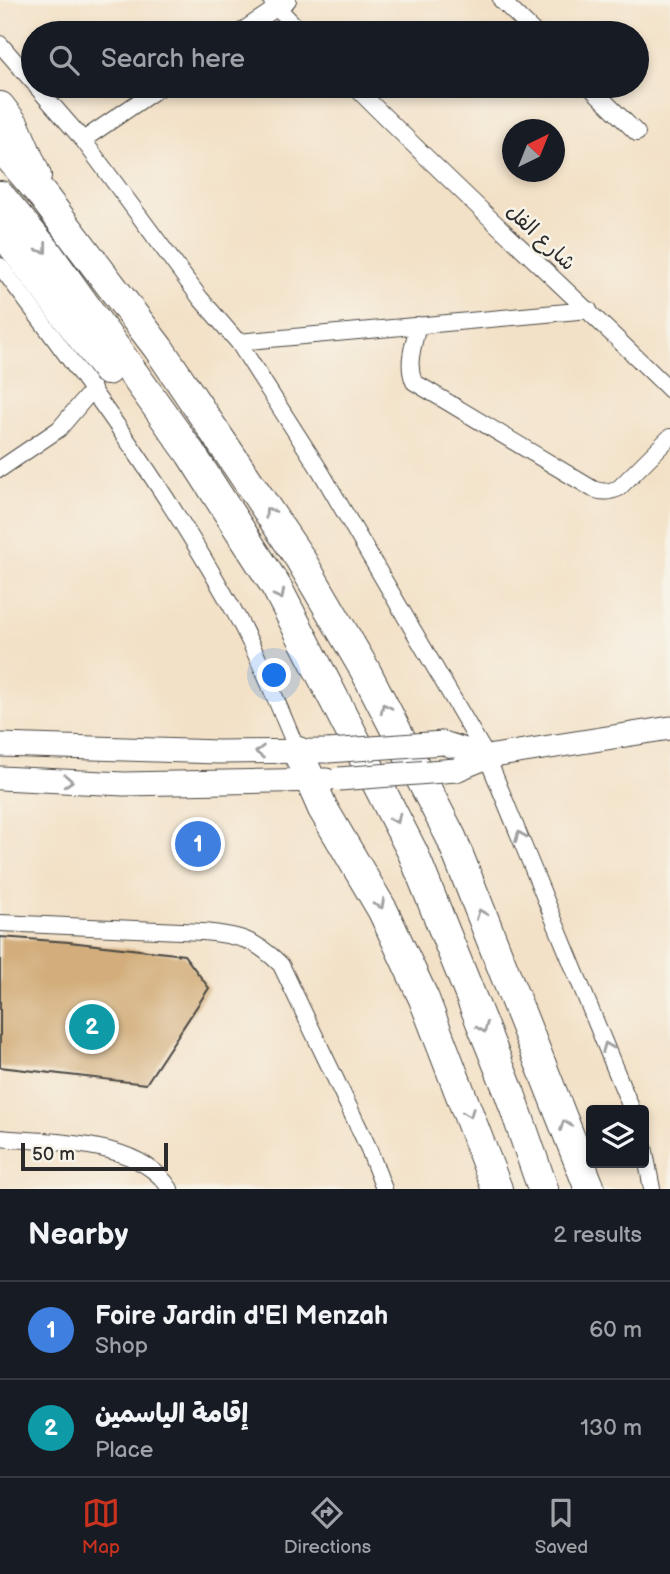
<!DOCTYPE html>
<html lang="en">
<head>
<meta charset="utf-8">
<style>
	:root { --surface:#171b24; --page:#20242c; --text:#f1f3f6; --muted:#9ea1a6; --line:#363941; --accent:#c8321e }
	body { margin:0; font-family:"Balsamiq Sans","Playpen Sans Arabic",sans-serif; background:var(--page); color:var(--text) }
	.controls { position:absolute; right:21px; bottom:21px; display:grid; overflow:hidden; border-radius:7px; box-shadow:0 4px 10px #0003 }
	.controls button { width:63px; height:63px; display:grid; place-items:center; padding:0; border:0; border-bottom:2px solid var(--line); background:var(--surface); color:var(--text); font:35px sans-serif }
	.compass { position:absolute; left:502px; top:119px; width:63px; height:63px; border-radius:50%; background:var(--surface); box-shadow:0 4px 10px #0003; rotate:43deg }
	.scale { position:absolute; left:21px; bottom:18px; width:147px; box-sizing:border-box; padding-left:7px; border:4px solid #2b2b2b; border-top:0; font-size:19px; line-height:24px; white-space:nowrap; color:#2b2b2b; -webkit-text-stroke:5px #f7f3e8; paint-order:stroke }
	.you { position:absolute; left:275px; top:676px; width:24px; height:24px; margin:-18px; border:5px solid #fff; border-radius:50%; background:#1a73e8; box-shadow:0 0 0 10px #1a73e833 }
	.badge { display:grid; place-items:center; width:46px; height:46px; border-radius:50%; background:var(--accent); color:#fff; font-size:23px; font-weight:700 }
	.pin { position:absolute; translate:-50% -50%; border:4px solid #fff; box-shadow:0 2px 7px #0006 }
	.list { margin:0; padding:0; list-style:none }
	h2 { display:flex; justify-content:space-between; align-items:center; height:91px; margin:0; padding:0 28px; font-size:30px }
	h2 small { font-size:23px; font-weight:400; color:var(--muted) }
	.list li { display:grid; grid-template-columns:46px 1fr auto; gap:21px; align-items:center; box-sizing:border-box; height:98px; padding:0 28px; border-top:2px solid var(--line) }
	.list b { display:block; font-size:26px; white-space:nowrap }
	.list p { margin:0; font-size:23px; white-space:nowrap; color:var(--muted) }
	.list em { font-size:23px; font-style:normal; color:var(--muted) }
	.icon { flex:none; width:38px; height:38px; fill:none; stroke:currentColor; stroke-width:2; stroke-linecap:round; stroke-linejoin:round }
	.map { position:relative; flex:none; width:670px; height:1189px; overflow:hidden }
	.search { position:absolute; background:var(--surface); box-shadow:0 4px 10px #0003; left:21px; right:21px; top:21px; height:77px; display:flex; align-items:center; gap:18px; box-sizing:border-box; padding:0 24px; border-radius:38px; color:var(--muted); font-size:26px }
	.sheet { height:287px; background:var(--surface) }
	nav { display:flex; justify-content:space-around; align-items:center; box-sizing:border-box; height:98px; border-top:2px solid var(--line); background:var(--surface); font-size:19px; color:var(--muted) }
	nav a { display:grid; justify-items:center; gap:4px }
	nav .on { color:var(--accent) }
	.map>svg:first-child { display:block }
	.building { fill:#d3ae7c }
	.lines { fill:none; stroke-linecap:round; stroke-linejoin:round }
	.street-casing { stroke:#494642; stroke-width:18 }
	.secondary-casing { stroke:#494642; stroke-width:25 }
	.highway-casing { stroke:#494642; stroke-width:32 }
	.street { stroke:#fff; stroke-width:16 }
	.secondary { stroke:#fff; stroke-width:23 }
	.highway { stroke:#fff; stroke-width:30 }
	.secondary-bridge-casing { stroke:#494642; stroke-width:25; stroke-linecap:butt }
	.secondary-bridge { stroke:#fff; stroke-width:23 }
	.oneway { stroke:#a0a0a0 }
	.labels { text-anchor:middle; stroke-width:5; stroke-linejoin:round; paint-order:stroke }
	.street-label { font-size:21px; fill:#2b2b2b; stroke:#f7f3e8 }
</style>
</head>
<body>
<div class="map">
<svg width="670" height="1189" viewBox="0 0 670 1189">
	<rect width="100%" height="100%" fill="#f7f3e8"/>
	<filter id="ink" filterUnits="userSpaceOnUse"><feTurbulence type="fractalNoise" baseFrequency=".0143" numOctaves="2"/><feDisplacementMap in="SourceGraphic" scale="14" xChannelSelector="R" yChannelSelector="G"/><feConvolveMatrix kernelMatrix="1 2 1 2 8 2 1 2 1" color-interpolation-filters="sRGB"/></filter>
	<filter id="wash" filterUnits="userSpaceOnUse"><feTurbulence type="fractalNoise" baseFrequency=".00686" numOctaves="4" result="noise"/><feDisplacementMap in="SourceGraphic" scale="28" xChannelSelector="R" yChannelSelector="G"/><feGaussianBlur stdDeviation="1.57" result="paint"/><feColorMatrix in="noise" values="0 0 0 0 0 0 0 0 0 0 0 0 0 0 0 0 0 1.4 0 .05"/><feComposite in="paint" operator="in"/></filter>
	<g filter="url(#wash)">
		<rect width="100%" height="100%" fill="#f3e1c7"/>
		<g id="blocks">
			<!-- building -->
			<path class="building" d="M0,937L69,942L184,955L209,988L146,1084L0,1067Z"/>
		</g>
	</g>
	<g filter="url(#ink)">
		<use href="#blocks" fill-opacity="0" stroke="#494642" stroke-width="2"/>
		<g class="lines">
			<!-- street casing -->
			<g class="street-casing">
				<path id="street" d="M501,0L535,33
					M272,2L302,33
					M239,33L288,0
					M0,44L33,82
					M36,86L83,140L200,298L238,342L321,472L487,757L632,1110
					M354,86C457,190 566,288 670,390
					M589,86L637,133
					M83,140L162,86
					M0,266C81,373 160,480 226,597C255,646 276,700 298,752
					M418,325C414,344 406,363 414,382L593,489C603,493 609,492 619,488L670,437
					M238,342L589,310
					M0,469L59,429L93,389
					M0,923L203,932C237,935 256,939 281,965L368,1147L384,1189
					M0,1138C52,1143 139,1139 170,1189
					M644,1147L652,1189"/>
			</g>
			<!-- secondary casing -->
			<g class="secondary-casing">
				<path id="secondary" d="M443,743L487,757
					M0,745L218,752L328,751
					M456,770L487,757L670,728
					M0,778L124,784L326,780"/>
			</g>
			<!-- highway casing -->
			<g class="highway-casing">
				<path id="highway" d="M0,107L14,125L36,176
					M0,146L43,196L159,349L299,557L365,670L451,837L590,1189
					M0,196L45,250L191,454L277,588L413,853L510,1094L543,1189
					M0,228L107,370
					M298,752L323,809L383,911L424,999L497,1189"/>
			</g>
			<!-- street -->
			<use href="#street" class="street"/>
			<!-- secondary -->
			<use href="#secondary" class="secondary"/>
			<!-- highway -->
			<use href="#highway" class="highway"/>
			<!-- secondary-bridge casing -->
			<g class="secondary-bridge-casing">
				<path id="secondary-bridge" d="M328,751L443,743
					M339,779L456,770"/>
			</g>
			<!-- secondary-bridge -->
			<use href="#secondary-bridge" class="secondary-bridge"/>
		</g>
		<!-- one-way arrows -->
		<defs><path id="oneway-chevron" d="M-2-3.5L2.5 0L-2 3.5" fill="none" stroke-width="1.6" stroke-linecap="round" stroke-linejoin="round" transform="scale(1.75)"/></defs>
		<g class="oneway">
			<use href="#oneway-chevron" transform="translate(43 249) rotate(52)"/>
			<use href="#oneway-chevron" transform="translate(269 512) rotate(-124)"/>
			<use href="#oneway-chevron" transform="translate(280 595) rotate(62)"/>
			<use href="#oneway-chevron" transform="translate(385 708) rotate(-117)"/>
			<use href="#oneway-chevron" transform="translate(260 752) rotate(180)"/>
			<use href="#oneway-chevron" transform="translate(68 781) rotate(3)"/>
			<use href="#oneway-chevron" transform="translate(396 819) rotate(64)"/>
			<use href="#oneway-chevron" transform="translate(520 836) rotate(-112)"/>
			<use href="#oneway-chevron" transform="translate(380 904) rotate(62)"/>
			<use href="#oneway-chevron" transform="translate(481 914) rotate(-111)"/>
			<use href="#oneway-chevron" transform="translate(483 1028) rotate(68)"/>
			<use href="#oneway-chevron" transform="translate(607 1047) rotate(-112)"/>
			<use href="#oneway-chevron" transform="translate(469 1113) rotate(69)"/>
			<use href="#oneway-chevron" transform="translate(565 1125) rotate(-111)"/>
		</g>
	</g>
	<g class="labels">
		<!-- street labels -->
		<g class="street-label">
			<text transform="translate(541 237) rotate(43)" y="7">شارع الفل</text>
		</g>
	</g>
</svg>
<div class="controls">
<button><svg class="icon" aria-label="layers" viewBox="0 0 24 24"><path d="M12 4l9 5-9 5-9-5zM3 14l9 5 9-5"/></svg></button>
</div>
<svg class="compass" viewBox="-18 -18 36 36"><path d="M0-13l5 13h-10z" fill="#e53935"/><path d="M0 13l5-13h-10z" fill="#9ea1a6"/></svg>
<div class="scale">50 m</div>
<div class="you"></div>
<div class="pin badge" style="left:198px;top:844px;background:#3f7fe0">1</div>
<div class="pin badge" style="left:92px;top:1027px;background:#0f9aa8">2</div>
<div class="search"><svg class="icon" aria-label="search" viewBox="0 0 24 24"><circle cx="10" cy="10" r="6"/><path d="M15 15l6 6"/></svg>Search here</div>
</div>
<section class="sheet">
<h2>Nearby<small>2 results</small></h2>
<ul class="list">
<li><span class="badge" style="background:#3f7fe0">1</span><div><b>Foire Jardin d'El Menzah</b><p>Shop</p></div><em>60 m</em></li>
<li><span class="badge" style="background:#0f9aa8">2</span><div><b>إقامة الياسمين</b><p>Place</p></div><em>130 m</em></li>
</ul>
</section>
<nav>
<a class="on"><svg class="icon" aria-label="map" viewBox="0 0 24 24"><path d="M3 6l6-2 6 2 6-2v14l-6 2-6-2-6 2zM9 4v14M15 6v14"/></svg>Map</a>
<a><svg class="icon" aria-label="directions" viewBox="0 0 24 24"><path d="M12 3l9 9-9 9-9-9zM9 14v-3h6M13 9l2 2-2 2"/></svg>Directions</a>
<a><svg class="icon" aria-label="saved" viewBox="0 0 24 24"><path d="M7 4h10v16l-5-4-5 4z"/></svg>Saved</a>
</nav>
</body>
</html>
